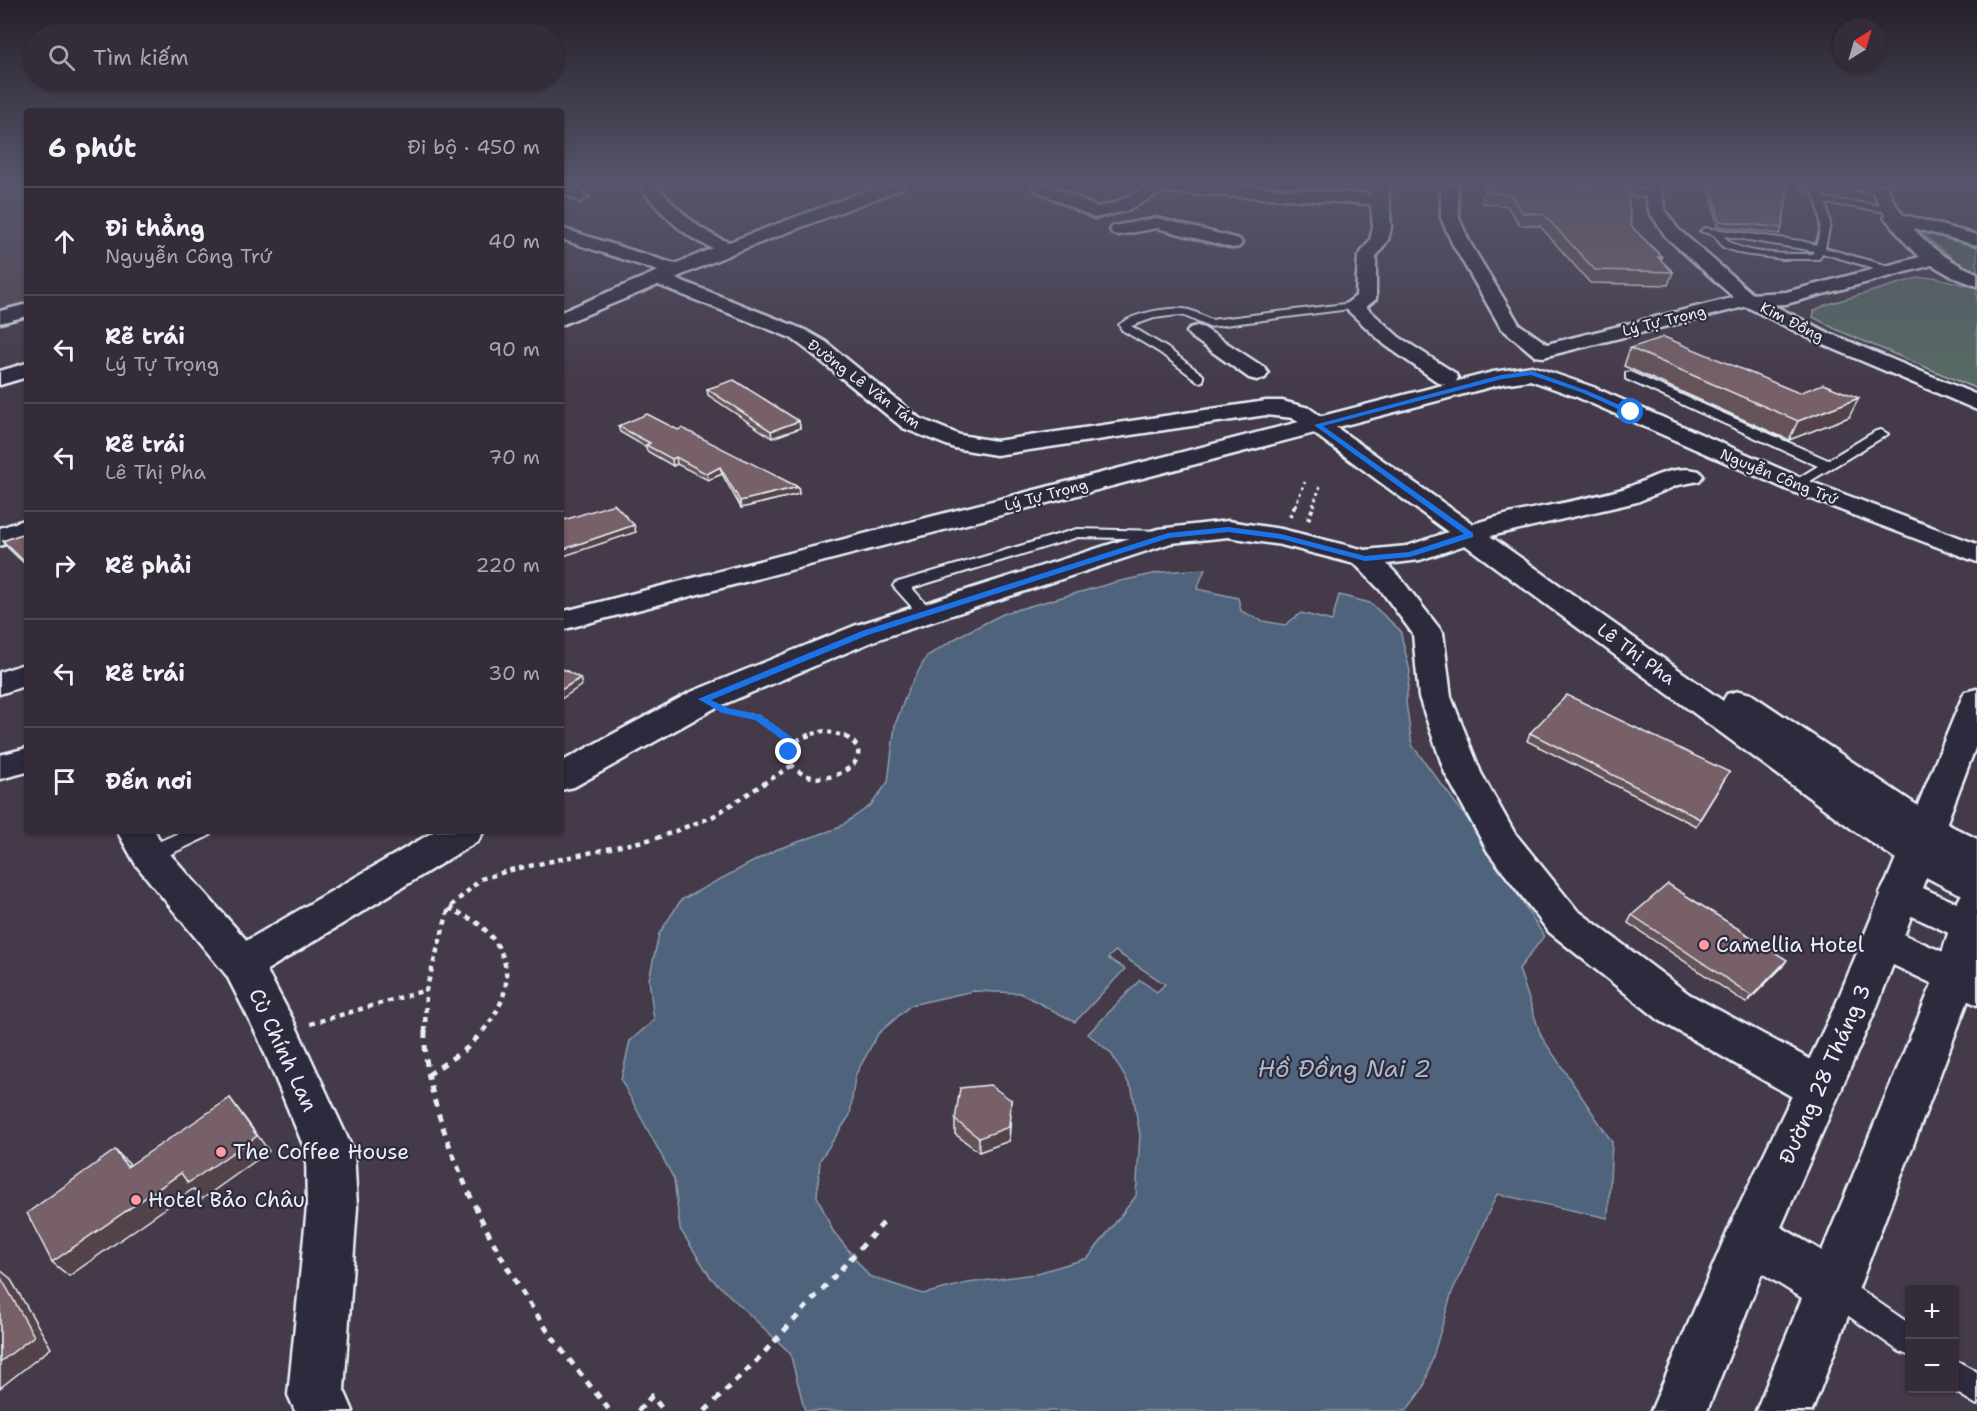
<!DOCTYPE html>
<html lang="vi">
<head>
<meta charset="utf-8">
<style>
	:root { --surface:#342c38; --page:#3f3843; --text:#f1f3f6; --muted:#a9a7ae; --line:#4e4853 }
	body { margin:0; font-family:"Shantell Sans",sans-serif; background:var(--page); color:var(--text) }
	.controls { position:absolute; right:18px; bottom:18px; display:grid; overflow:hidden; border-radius:6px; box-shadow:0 2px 4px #0004 }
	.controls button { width:54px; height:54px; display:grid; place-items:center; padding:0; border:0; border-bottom:2px solid var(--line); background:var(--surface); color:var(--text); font:30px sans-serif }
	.compass { position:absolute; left:1833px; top:18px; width:54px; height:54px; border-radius:50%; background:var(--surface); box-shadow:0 2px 4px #0004; rotate:37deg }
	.stop { position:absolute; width:18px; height:18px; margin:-14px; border:4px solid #1a73e8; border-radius:50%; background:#fff }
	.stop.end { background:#1a73e8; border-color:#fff; box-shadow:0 2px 6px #0008 }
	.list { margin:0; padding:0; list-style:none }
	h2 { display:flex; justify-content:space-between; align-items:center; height:78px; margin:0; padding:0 24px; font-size:26px }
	h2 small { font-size:20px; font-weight:400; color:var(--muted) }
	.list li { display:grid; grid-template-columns:39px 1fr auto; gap:18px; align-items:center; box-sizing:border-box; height:108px; padding:0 24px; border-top:2px solid var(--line) }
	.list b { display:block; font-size:22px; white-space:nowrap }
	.list p { margin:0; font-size:20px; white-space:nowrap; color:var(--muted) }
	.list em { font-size:20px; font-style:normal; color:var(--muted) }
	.icon { flex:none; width:33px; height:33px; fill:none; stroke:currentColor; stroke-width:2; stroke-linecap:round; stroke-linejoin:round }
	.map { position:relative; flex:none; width:1977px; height:1411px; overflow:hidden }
	.search { position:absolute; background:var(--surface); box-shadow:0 2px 4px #0004; left:24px; top:24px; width:540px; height:66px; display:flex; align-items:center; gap:15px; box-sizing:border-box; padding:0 21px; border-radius:33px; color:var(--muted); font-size:22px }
	.panel { position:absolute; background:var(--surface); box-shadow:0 2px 4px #0004; left:24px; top:108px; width:540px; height:726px; border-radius:6px }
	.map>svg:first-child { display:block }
	.built { fill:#544553 }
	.green { fill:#576a64; stroke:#a0aeae; stroke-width:1.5 }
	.water { fill:#50647b; stroke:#8d9cad; stroke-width:1.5; fill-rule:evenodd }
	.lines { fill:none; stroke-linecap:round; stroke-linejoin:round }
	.lane-casing { stroke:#e8f1f8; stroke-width:4 }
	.street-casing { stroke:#e8f1f8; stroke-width:5 }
	.secondary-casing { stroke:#e8f1f8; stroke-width:5 }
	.path-far3 { stroke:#e8f1f8; stroke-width:3; stroke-dasharray:3 3; stroke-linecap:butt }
	.path-far2 { stroke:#e8f1f8; stroke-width:4; stroke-dasharray:4 4; stroke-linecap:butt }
	.path-far1 { stroke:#e8f1f8; stroke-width:4.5; stroke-dasharray:5 5; stroke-linecap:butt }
	.path { stroke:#e8f1f8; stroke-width:5; stroke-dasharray:7 7; stroke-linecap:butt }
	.lane { fill:#2f2a3d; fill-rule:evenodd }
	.street { fill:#2f2a3d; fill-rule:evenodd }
	.secondary { fill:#2f2a3d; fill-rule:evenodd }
	.wall { fill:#665359; stroke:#e8f1f8; stroke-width:1.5 }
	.shaded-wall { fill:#534348; stroke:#e8f1f8; stroke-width:1.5 }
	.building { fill:#776067; stroke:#e8f1f8; stroke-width:1.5 }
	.route { fill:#1a73e8 }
	.poi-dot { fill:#ff9aa2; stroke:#2f2a3d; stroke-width:2 }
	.labels { text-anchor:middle; stroke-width:4.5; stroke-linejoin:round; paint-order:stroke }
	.far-street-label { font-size:15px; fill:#e8f1f8; stroke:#2f2a3d }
	.street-label { font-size:18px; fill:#e8f1f8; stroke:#2f2a3d }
	.near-poi-label { font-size:21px; fill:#e8f1f8; stroke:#2f2a3d; text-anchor:start }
	.near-street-label { font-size:21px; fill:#e8f1f8; stroke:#2f2a3d }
	.near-water-label { font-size:24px; font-style:italic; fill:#abb9c6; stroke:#2f2a3d }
</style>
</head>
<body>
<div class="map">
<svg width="1977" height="1411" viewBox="0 0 1977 1411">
	<rect width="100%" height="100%" fill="#453a4a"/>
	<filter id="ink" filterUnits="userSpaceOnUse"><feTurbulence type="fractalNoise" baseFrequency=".0167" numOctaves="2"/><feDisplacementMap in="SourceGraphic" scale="12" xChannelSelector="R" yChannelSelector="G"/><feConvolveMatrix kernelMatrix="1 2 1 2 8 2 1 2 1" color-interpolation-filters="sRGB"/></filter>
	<g filter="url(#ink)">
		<!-- built -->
		<path class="built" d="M0,186H27V304L0,311Z"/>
		<!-- green -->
		<path class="green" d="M1920,232L1977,243V274L1961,265Z
			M1934,277L1977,288V389L1835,329L1813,317L1814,311L1825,305L1918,278Z"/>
		<!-- water -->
		<path class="water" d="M1205,569L1197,589L1238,598L1241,611L1263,621L1285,625L1301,613L1332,621L1339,595L1370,603L1400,630L1410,671L1406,702L1412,745L1481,837L1544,936L1519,969L1541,1036L1612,1142L1608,1218L1497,1194L1452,1292L1424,1387L1406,1411H805L790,1353L711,1278L680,1229L674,1179L621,1080L630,1041L654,1020L649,979L659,934L681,900L775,850L838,828L871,805L888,782L895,725L908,690L927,656L963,634L1005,613L1116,582L1162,572ZM1115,951L1165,984L1157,992L1140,980L1088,1034L1111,1053L1132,1089L1140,1135L1136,1196L1088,1258L1034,1274L968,1283L923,1294L869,1276L833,1231L817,1196L820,1160L850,1115L855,1076L878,1034L911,1005L973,991L1020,993L1075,1022L1125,969L1108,958Z"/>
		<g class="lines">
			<!-- lane casing -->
			<g class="lane-casing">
				<path id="lane" d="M1578,186H1605L1653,192L1657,195L1653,198Z
					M1800,186L1820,189L1824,198L1891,207V211L1888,212L1826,203L1830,224L1825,248L1895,268V272H1887L1822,253L1819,259H1783L1743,254L1723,247L1714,235L1700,231L1705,228L1801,241L1816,245C1823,228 1821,209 1813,193ZM1724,236L1814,251L1812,254H1807C1786,254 1736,255 1724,236Z
					M1353,303L1357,304V308L1209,327L1185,316L1178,315L1154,318L1131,326L1167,348L1203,375V381L1199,382L1159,352L1122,330L1119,325C1133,313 1171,306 1189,310C1196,312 1204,317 1211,320Z
					M1630,372L1828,460L1876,431L1881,430L1888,434L1797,489L1790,485L1792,482L1818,466L1626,379V373Z
					M1077,529L1163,531L1170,535L1163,539L1078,537L912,588L934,613L926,618L920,616L893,586L895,583Z
					M183,831H212L209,836L156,861L149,863L142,861L139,855L142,849Z
					M1833,1274L1843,1278L1910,1324V1356L1900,1352L1823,1298L1819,1288L1823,1278Z
					M1954,1359L1977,1372V1405L1949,1388H1954Z"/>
			</g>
			<!-- street casing -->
			<g class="street-casing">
				<path id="street" d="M561,186H576L588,197L580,202L561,191Z
					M640,186H657C677,209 701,233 729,242L879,186H903L901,189L736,252L675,278L805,330L826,342L919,418L960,435L996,441L1266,401H1282L1309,408L1473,524C1520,508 1571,504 1619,490C1645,483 1670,463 1699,471L1703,476L1699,481L1678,485L1637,502L1490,536L1723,701L1727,694L1739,691L1751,694L1939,820L1977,839V900C1932,885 1891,856 1852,829L1465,545L1420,560L1387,564L1402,580L1443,633L1451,697L1481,773L1514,832L1577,910L1689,994L1835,1073L1842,1088L1835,1103L1819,1109L1803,1103L1659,1020L1549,932L1488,852L1445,773L1419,697L1413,634L1382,592L1355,564L1281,545L1228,537L1171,543L876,640L715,708L574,787L561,790V762L691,692L854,626L1158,529L1228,521L1281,529L1365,550L1407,546L1448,532L1293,418L1266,415L996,455L954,448L903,428L810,352L791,338L658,285L561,325V312L658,271L561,239V228L675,264L713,248C687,240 656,209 640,186Z
					M1032,186H1053L1096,207L1115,203L1148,186H1235L1371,194L1372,186H1388L1391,227L1388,240L1376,257V299L1366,307L1399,337L1455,373L1458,378L1455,383L1447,385L1439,383L1385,345L1343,306L1356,296L1358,257L1370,240L1373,227L1371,204L1162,192L1126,211L1094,218L1034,189Z
					M1644,186H1660L1665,211L1678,229L1755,296L1829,333L1977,395V410L1815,341L1741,304L1666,237L1649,211Z
					M1853,186H1885L1887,189L1879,194L1855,189Z
					M1893,212L1977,235V245L1887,221L1884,217L1887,213Z
					M1157,218L1239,239L1242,243L1239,247L1233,248L1157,228L1119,235L1113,234L1110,230L1113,226Z
					M27,304V316L0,323V311Z
					M1197,326L1204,328L1265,368L1268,373L1265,378L1257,380L1249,378L1190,336L1187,332L1190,328Z
					M27,363V377L0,385V371Z
					M27,519V537L0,546V528Z
					M27,663V685L0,694V672Z
					M435,831H484L478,841L257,976L242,981L227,976L221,964L227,952Z
					M1900,878L1977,912V946L1886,904L1880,893L1886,882Z
					M1882,925L1977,967V1005L1868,953L1862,941L1868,929Z"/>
			</g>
			<!-- secondary casing -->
			<g class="secondary-casing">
				<path id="secondary" d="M1441,186H1457L1459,218L1470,243L1519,324L1547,344L1748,294L1786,292L1920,257C1898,238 1884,215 1871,189L1873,186H1889L1887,189C1908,229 1935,256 1977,273V286L1953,277L1932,265L1786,304L1748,306L1543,357L1535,356L1501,328L1452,243L1441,218Z
					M1532,366L1593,387L1806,480L1977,544V562L1788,490L1577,397L1530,380L1502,384L561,630V612L1493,372Z
					M1977,689V743L1878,1004L1781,1227L1822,1251L1935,977L1957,903L1963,892L1977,888V977L1812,1411H1756L1802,1298L1762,1273L1707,1411H1651L1733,1219L1836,1004L1961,700L1965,692Z
					M27,748V772L0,779V755Z
					M117,831H155L162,845L257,952L293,1020L354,1152L357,1207L344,1390L353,1411H295L288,1395L307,1207L306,1152L258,1037L227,976L136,865Z"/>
			</g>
			<!-- path-far3 -->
			<path class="path-far3" d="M1295,506L1305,482
				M1313,506L1321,484"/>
			<!-- path-far2 -->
			<path class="path-far2" d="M1290,517L1295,505
				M1308,520L1314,505
				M740,714L758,717L785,736
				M805,736L824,731L845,736"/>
			<!-- path-far1 -->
			<path class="path-far1" d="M783,735L794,743
				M810,735C765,748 800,794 843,772C849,768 857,763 858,755C860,745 850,739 842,735
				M449,908C460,914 472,918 481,926C517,959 512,997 482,1032
				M310,1024L426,990
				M425,1032L426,990L449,908L481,879L511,870L657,838L712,817L791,766"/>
			<!-- path -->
			<path class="path" d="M425,1031C424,1067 433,1099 445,1133C468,1200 503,1265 543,1324C563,1354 588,1382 610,1411
				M428,1075L467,1048L483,1031
				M638,1411L652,1396L664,1411
				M705,1411L760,1357L887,1219"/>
			<!-- lane -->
			<use href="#lane" class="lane"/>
			<!-- street -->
			<use href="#street" class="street"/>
			<!-- secondary -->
			<use href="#secondary" class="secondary"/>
		</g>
		<!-- wall -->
		<path class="wall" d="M1485,186H1643L1642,188L1627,187L1631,226L1662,257L1661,261L1673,272L1668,285L1590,283L1540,226L1520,225L1507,206L1482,203Z
			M1709,186H1788L1782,228L1779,234L1717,226Z
			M1630,348L1849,417L1789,440L1624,366Z
			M707,389L799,421L800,428L772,438L708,395Z
			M618,426L678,430L798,487L799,494L741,508L722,474L708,480L677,464L673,466L647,451L646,447L620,432Z
			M27,532V566L8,548L3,541Z
			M1530,733L1729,772L1696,826L1527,741Z
			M1632,915L1782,967L1746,1003L1628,923Z
			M1011,1114L1009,1141L979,1152L955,1134V1120Z"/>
		<!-- shaded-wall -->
		<path class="shaded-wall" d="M1859,398L1849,417L1789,440L1798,421Z
			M799,421L800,428L772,438L771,431Z
			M676,457L677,464L673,466L672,459Z
			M720,467L722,474L708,480L707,474Z
			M798,487L799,494L741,508L740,501Z
			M634,525L636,532L561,557V550Z
			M580,678L582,685L561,699V690Z
			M1787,960L1782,967L1746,1003L1752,996Z
			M230,1098L269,1151L202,1199L193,1189L69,1276L52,1262L181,1173Z
			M1011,1100L1009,1141L979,1152V1138Z
			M115,1150L130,1165L127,1167Z
			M0,1270L10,1278L51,1348L0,1388Z"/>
		<!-- building -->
		<path class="building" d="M1486,186H1627L1631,226L1662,257H1658L1673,272L1595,270L1543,214L1523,213L1510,195L1485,192Z
			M1712,186H1788L1782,228L1719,221Z
			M1664,337L1799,393L1823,384L1859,398L1798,421L1630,348Z
			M734,380L799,421L771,431L707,389Z
			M647,414L678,430L682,428L798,487L740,501L720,467L707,474L676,457L672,459L646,445L650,443L618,426Z
			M614,504L634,525L561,550V521Z
			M27,532V564L3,541Z
			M561,668L580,678L561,690Z
			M1567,695L1729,772L1700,819L1530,733Z
			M1668,884L1787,960L1752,996L1632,915Z
			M990,1085L1011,1100L1009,1127L979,1138L955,1120L960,1088Z
			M230,1098L257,1136L188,1183L181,1173L52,1262L27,1213L115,1150L127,1167Z
			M0,1276L34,1336L0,1362Z"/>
	</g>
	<!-- sky -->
	<linearGradient id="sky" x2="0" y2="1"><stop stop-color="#262029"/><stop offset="0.48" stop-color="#56556b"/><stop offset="1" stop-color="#56556b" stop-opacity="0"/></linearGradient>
	<rect width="1977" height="384" fill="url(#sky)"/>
	<!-- route -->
	<path class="route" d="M1532,371L1588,391L1635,412L1629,414L1583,393L1531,375L1502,379L1323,426L1473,533V537L1410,557L1365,561L1281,539L1228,532L1169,538L868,635L711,700L728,708L761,715L797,741L799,744L793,754L789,755L784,752L788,744L755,720L722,713L698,699L862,631L1168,533L1228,527L1281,534L1365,556L1409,552L1464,534L1314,425L1501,375Z"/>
	<!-- markers -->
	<g class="poi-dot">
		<circle cx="1704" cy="945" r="6"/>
		<circle cx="221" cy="1152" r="6"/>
		<circle cx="136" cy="1200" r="6"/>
	</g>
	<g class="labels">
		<!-- far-street labels -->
		<g class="far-street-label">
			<text transform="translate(1664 321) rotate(-14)" y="5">Lý Tự Trọng</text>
			<text transform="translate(1792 322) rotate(27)" y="5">Kim Đồng</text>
			<text transform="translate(864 384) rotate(37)" y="5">Đường Lê Văn Tám</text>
			<text transform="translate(1779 477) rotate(22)" y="5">Nguyễn Công Trứ</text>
			<text transform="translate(1046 495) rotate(-15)" y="5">Lý Tự Trọng</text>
		</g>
		<!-- street labels -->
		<g class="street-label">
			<text transform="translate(1636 654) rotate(36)" y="6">Lê Thị Pha</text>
		</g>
		<!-- near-poi labels -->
		<g class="near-poi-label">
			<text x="1716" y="952">Camellia Hotel</text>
			<text x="233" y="1159">The Coffee House</text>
			<text x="148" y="1207">Hotel Bảo Châu</text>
		</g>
		<!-- near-street labels -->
		<g class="near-street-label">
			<text transform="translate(283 1050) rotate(65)" y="7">Cù Chính Lan</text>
			<text transform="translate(1825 1074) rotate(-66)" y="7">Đường 28 Tháng 3</text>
		</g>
		<!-- near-water labels -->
		<g class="near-water-label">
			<text x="1344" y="1077">Hồ Đồng Nai 2</text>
		</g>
	</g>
</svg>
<div class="controls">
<button>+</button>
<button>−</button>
</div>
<svg class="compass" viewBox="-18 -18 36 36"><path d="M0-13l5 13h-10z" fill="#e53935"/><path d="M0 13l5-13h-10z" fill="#a9a7ae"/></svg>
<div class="stop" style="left:1631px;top:412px"></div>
<div class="stop end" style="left:789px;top:752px"></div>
<div class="search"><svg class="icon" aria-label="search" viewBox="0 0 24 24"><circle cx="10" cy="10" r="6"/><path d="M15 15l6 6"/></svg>Tìm kiếm</div>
<section class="panel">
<h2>6 phút<small>Đi bộ · 450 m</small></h2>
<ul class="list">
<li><svg class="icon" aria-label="ahead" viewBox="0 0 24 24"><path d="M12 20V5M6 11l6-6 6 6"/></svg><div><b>Đi thẳng</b><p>Nguyễn Công Trứ</p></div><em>40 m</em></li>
<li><svg class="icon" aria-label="left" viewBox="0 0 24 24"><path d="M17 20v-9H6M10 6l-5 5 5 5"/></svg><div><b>Rẽ trái</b><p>Lý Tự Trọng</p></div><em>90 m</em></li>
<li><svg class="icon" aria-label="left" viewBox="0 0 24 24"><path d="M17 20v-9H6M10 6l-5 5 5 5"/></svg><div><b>Rẽ trái</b><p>Lê Thị Pha</p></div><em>70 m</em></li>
<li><svg class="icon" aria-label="right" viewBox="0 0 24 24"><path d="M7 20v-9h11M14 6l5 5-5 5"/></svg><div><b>Rẽ phải</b></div><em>220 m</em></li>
<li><svg class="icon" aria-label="left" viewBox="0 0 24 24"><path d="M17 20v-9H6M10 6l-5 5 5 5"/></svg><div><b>Rẽ trái</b></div><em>30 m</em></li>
<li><svg class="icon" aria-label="arrive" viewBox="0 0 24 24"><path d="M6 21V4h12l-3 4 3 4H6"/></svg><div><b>Đến nơi</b></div></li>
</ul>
</section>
</div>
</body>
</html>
